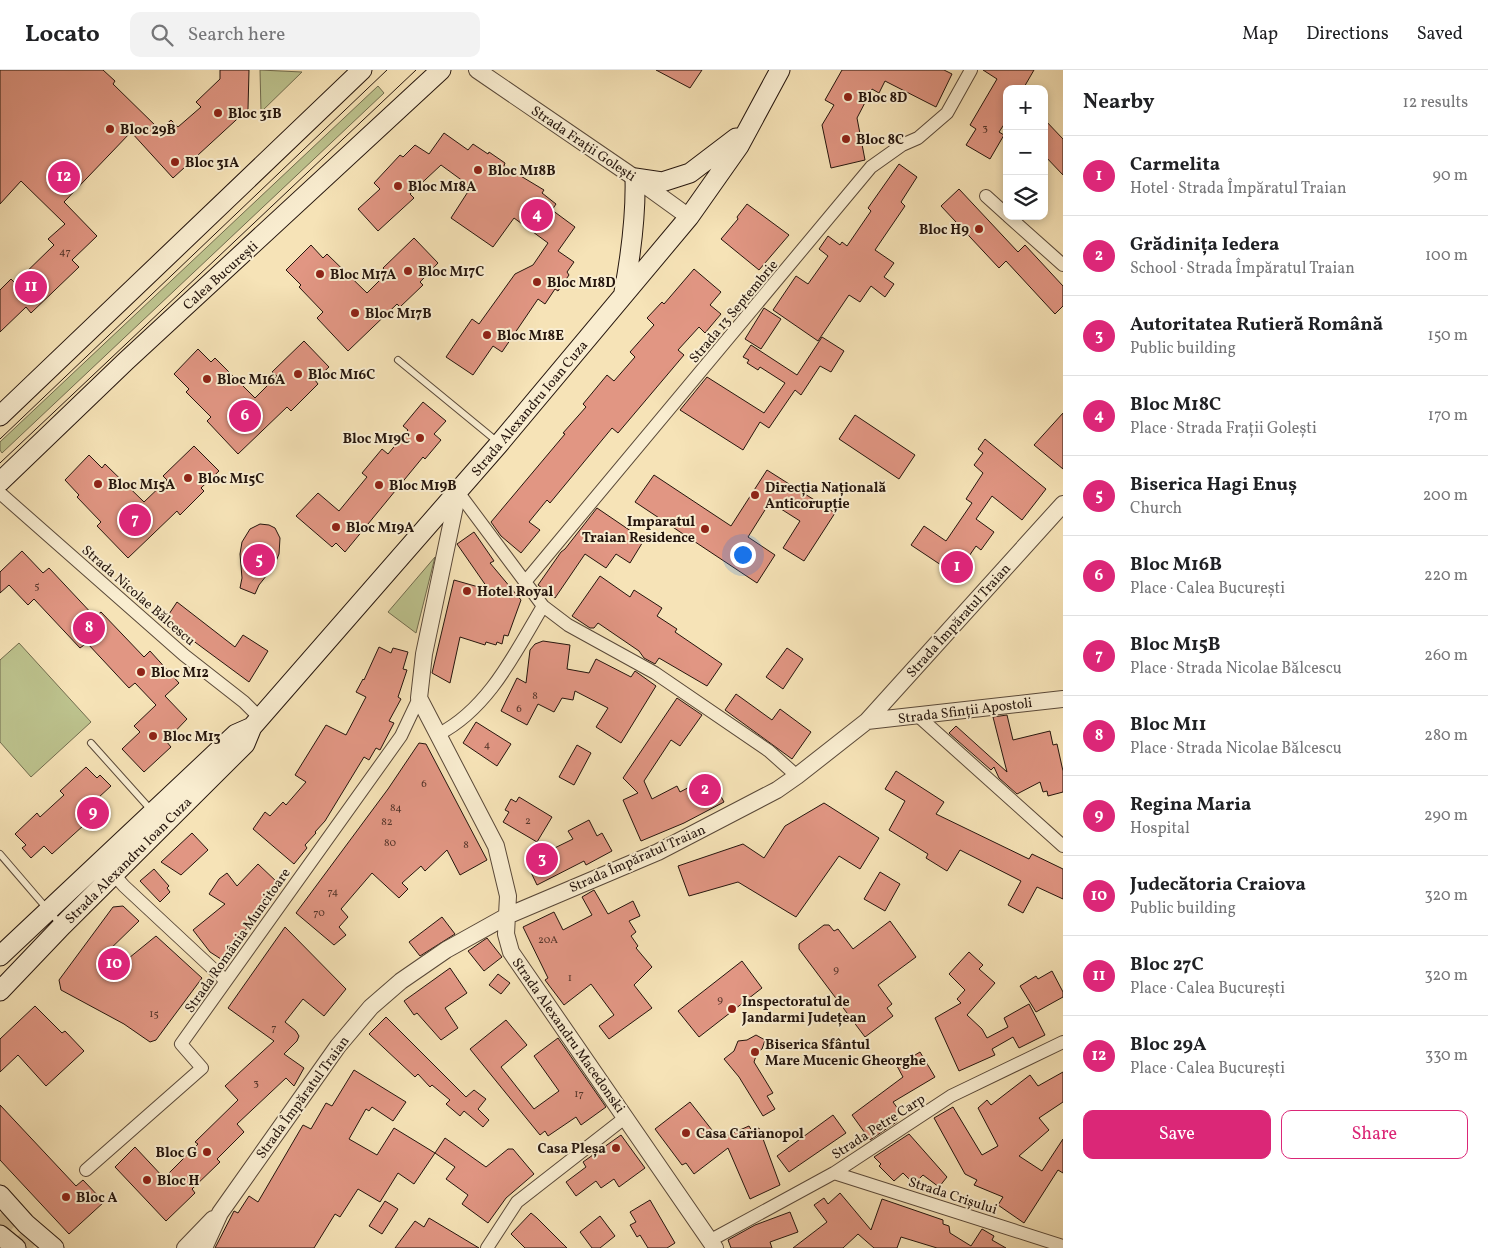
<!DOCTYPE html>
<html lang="en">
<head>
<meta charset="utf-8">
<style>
	:root { --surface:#fff; --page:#f2f2f2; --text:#202124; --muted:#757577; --line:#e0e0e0; --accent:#db2777 }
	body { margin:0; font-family:Vollkorn,serif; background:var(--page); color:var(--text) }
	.controls { position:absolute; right:15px; top:15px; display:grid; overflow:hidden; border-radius:10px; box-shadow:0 2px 8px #0003 }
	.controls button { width:45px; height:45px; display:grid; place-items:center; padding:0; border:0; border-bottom:1px solid var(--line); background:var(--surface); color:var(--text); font:25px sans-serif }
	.you { position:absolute; left:742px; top:484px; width:18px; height:18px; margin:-12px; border:4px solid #fff; border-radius:50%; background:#1a73e8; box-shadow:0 0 0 8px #1a73e833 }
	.badge { display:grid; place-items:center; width:32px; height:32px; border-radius:50%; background:var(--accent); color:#fff; font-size:16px; font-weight:700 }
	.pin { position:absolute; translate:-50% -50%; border:2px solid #fff; box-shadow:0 1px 5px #0006 }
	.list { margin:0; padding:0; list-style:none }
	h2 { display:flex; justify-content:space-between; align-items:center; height:65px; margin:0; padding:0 20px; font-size:21px }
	h2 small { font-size:16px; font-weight:400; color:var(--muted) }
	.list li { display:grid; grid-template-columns:32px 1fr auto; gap:15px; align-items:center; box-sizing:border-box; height:80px; padding:0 20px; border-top:1px solid var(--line) }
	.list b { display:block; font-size:19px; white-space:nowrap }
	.list p { margin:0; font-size:16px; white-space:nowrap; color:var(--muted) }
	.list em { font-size:16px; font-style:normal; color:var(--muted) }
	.actions { display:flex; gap:10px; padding:15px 20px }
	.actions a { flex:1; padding:11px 0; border:1px solid var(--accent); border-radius:10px; text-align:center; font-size:18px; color:var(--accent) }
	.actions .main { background:var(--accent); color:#fff }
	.icon { flex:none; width:28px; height:28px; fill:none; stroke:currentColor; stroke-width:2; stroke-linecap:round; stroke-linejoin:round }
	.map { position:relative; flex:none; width:1063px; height:1178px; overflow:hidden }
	header { display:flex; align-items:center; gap:30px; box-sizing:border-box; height:70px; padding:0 25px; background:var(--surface); border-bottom:1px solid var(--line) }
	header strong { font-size:24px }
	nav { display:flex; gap:28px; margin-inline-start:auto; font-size:18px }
	.search { width:350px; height:45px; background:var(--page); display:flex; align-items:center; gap:12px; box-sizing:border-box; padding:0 18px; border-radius:10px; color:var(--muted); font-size:19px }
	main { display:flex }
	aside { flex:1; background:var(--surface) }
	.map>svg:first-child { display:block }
	.green { fill:#bdc38e; stroke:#716c4e }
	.building { fill:#e19683; stroke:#25150d }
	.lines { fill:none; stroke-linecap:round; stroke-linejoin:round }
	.secondary-tunnel { stroke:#d7c49e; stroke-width:19; stroke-dasharray:19 9; stroke-linecap:butt }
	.service-casing { stroke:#594838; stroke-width:8 }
	.minor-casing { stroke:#594838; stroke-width:14 }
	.tertiary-casing { stroke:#594838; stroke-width:18 }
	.secondary-casing { stroke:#25150d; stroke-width:21 }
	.service { stroke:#f9edd0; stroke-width:6 }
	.minor { stroke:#f9edd0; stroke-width:12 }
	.tertiary { stroke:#f9edd0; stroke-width:16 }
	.secondary { stroke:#f9edd0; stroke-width:19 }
	.tram { stroke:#25150d; stroke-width:1 }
	.poi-dot { fill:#8f2418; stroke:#f9edd0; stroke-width:2 }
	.labels { text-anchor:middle; stroke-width:4; stroke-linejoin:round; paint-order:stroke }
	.number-label { font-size:11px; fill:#54352a }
	.poi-label { font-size:14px; font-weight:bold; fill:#25150d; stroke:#f9edd0; text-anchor:start }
	.street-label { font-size:14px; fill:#25150d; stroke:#f9edd0 }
</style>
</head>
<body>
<header>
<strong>Locato</strong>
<div class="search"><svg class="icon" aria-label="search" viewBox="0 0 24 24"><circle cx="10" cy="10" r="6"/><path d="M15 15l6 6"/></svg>Search here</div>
<nav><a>Map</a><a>Directions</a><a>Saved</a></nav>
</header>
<main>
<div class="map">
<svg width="1063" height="1178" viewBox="0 0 1063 1178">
	<rect width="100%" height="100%" fill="#f6e3b7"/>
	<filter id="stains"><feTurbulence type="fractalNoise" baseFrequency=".004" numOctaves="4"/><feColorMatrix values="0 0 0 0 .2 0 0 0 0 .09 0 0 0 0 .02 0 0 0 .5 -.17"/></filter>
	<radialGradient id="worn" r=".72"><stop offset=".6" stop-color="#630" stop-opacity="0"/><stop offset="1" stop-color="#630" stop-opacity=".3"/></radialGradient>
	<!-- green -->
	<path class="green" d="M260,0L302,2L261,42Z
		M378,16L384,23L2,383L0,380V372Z
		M435,487L416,563L388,542Z
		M19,573L91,652L31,707L0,672V590Z"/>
	<!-- building -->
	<path class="building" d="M0,0H103L115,11L113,14L160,60L171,50L178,57L201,37L196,32L220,9V0H249L248,39L173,108L131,62L64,132L97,166L72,190L79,197L31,243L26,237L0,262V220L11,209L15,213L54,175L48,169L65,154L21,111L0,134Z
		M656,0H702L690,18Z
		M842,0H944L952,4L936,37L885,11L879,23L872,19L857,48L865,90L831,98L822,55L834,35L825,30Z
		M983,0H1034L1023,19H1007V50L999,62L1004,65L990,89L966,75L976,59L970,55L997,9Z
		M1044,49L1063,69V105L1044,85Z
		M444,63L468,80L473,74L488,84L489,82L505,93L504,96L544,120L542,123L556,134L552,140L575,157L558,181L574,192L567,202L569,205L558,221L555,219L545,234L538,229L502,282L493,276L473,305L446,287L472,249L479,254L515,204L533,195L548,173L514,148L493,177L451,148L471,117L441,95L410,124L414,128L378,161L358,139L380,119L374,113L400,85L403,87L415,75L429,84Z
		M899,94L917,107L901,132L905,136L875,180L894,193L884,207L894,214L885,227L871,216L860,232L849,225L818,271L773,240L796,206L808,214L828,186L819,179L828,166L840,175L842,172L847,176L871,141L868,138Z
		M959,119L1018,182L1025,175L1063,216V236L1055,244L1006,191L999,198L941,136Z
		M747,134L789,165L759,200L721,169L738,149L737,147Z
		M414,168L438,193L420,212L423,215L400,237L397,234L348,281L317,248L323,242L299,217L301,215L286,200L311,175L323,188L327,184L367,223L387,203L383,198Z
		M694,199L721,222L710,235L721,244L705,263L699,257L678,280L684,285L618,363L612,358L550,433L547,430L529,452L540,460L521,483L501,466L491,452L565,364L563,363L586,337L583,334L607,305L614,311L635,287L630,282L654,255L647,248L662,232L664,234Z
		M764,238L781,249L761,279L745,269Z
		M822,267L844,281L831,302L820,296L801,325L795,320L769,358L760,352L743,380L680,340L707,307L764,343L785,313L760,297L758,300L747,293L749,290L743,287L751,275L797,305Z
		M304,271L329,297L315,310L318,314L291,341L287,337L238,384L207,351L211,347L186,322L189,319L174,304L198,279L211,292L215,288L255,328L277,306L272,302Z
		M423,332L446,351L434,364L441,370L425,389L423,387L345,482L336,473L332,477L296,446L318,423L339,441L367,407L362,403L382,379L388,384L408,360L403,356Z
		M1063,343V399L1034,375Z
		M855,345L915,385L899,409L839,369Z
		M985,369L1046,419L1022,450L992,426L976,449L994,462L981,480L976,476L956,505L911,475L924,456L946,471L972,433L966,429L983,403L974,395L983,383L978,379Z
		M194,376L219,401L201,418L204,421L180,445L177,441L128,488L97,456L101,452L77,427L79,425L65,410L89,385L102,398L105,394L144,432L167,410L163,406Z
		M767,400L835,443L804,491L783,478L800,451L770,432L748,467L775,485L757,513L635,432L654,405L731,456Z
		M597,438L644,470L630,493L616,484L606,498L585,484L555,528L538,515L561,482L565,479Z
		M260,454L269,455L275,458L280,468L279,484L274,496L259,515L255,524L240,518L242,508L240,484L242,472L250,459Z
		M474,462L494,491L490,493L521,530L508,566L504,565L502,574L497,572L496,575L486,572L485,575L460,567L450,613L432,603L454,510L489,520L457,474Z
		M22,481L43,503L49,498L95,547L101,542L144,587L150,581L179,613L165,626L187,649L166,671L171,677L144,702L122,679L140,662L134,656L156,635L135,613L129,618L87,573L80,578L34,529L28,535L9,515L0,523V502Z
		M600,506L630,527L634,520L662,538L657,546L677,559L675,562L722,594L707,616L659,588L655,594L644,588L639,581L598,553L594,558H590L572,546Z
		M177,532L235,577L243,565L268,581L249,612L165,550Z
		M543,571L570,575L567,599L589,603L596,589L631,607L635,601L656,616L621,673L596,657L608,638L575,621L573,630L562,628L554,642L538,634L527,655L501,641L517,608L526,613L530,580L535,574Z
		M379,577L391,583L393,578L408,582L403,599L407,600L398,627L401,629L389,651L394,653L380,680L376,678L369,690L364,687L325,751L315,762L316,763L305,775L307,778L294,794L253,759L265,742L270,746L283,732L286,735L306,712L295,705L326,655L346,665L366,627L356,622L363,609L364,610Z
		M787,578L803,589L783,619L766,607Z
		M736,624L772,650L780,639L811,662L792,689L725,640Z
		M677,628L702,645L680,676L671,670L644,711L652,729L677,716L680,722L710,706L724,732L684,753L641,771L623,730L638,723L623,708Z
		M1007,645L1013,670L1050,661L1053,675L1057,674L1063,701V722L1048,726L1047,721L1043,722L1040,712L1017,724L999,708L994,697L991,700L949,663L956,656L1007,702L993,647Z
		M476,652L511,674L497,696L463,673Z
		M419,673L426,674L487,790L460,805L447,780L425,801L421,796L402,813L408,819L399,828L372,803L341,839L348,847L339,857L346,865L334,875L296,843L388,719Z
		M577,675L591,683L574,715L559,707Z
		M86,697L97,708L100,705L111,716L98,728L105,736L52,784L44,776L31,788L22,778L26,775L15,764L37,743L40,747L64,725L60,721Z
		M896,701L944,732L936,744L1029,789L1032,784L1063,799V829L1037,817L1023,843L1008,835L1021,811L960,780L947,801L926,788L928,784L889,760L905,731L885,719Z
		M519,727L552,747L537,772L503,752L509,742L505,740L511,729L516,732Z
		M824,733L879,768L860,799L839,786L796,847L738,812L689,826L678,796L743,774L764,788L785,756Z
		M589,750L597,766L602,763L612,781L586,795L584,791L537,815L526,792L573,769L568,761Z
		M192,763L208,780L181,805L161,792Z
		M258,794L278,813L224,891L210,882L193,860L225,834L209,824L219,809L227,803L237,816Z
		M154,799L169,816L167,818L170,822L160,832L140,811Z
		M880,802L900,814L885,841L864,829Z
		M594,820L608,844L633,831L640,846L629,851L636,862L631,866L638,876L636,878L652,897L634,915L652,938L609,969L599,956L614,945L591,914L564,935L545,910L548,908L523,857L554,842L563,860L592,845L582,827Z
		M123,836L139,851L101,888L113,901L156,866L202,908L156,970L150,972L124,954L61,920L59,910L113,837Z
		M442,847L455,864L420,886L409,872Z
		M890,851L916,887L878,915L892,934L887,938L893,946L865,967L799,879V874L824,855H829L834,861L838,859L853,879Z
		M285,857L346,919L324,946L303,929L285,952L296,961L299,966L297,971L284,984L304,998L294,1016L286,1008L237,1054L244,1062L217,1089L220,1092L192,1119L195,1123L166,1151L115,1097L135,1077L164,1108L198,1074L195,1072L238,1030L225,1016L274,971L228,938Z
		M487,868L502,887L484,901L468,881Z
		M969,882L983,895L979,899L995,913L967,945L982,959L987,968L1008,957L1004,948L1029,934L1045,965L1019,978L1013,967L992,979L995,985L959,1001L935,948L961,933L957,929L965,920L949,904Z
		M742,891L762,918L699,967L678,941Z
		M450,898L467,923L445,938L458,958L441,970L417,943L414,945L404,931Z
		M1052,901L1063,922V927L1036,942L1020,916L1036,906L1038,909Z
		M498,904L510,913L501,924L489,915Z
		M35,936L62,963L65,961L84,981L46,1016L18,985L0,1002V969Z
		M386,947L466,1027L474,1020L486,1029L478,1039L489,1050L483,1057L464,1041L460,1046L446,1034L450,1030L432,1015L430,1017L418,1004L415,1007L369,964Z
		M506,950L527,975L501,997L534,1039L559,1021L534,986L558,968L606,1037L581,1055L576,1047L548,1066L545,1061L540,1065L470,979Z
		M756,965L765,970L762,979L757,983L754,992L773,1023L767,1026L775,1039L763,1046L739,1007L724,989L734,981L738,971L747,970Z
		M920,982L935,1007L893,1032L901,1043L894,1047L898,1051L870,1070L852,1045L903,1007L897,996Z
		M354,1000L406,1032L393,1051L372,1037L369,1041L366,1039L349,1069L377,1085L394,1058L435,1083L414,1114L398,1103L380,1132L358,1119L340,1147L335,1144L314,1178H215L234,1141L238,1143L249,1126L258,1132L303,1055L311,1059L326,1033L332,1036Z
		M1063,1002V1032L1039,1048L1049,1060L1019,1086L1042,1101L1063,1069V1103L1058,1100L1024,1153L998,1135L1003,1127L974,1115L977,1110L965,1104L934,1048L953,1037L982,1085L998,1076L978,1038L987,1030L991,1035L1030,1005L1038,1016Z
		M690,1032L719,1069L749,1056L752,1061L746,1065L759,1058L780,1115L750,1129L728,1078L694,1104L686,1093L682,1095L655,1059Z
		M0,1035L76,1116L83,1110L104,1132L69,1164L0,1090Z
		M833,1045L846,1063L789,1102L777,1086Z
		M909,1064L947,1107L939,1117L923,1105L914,1114L903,1103L894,1111L879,1096L881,1094L874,1087Z
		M621,1065L645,1098L619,1117L614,1109L601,1118L596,1111L576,1126L566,1112L586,1097L583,1092Z
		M445,1068L486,1097L508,1079H513L534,1104L506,1128L488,1153L462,1134L468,1125L446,1109L455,1097L435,1083Z
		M840,1123L871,1160L882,1129L943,1150V1154L949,1156L950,1163L971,1176L982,1159L994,1166L992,1170L1006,1178H937L901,1167L897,1178H874L858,1164L843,1178H793L827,1152L814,1135L824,1128L828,1134Z
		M650,1130L675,1173L667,1178H648L640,1165L637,1167L630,1155L636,1152L630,1142Z
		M385,1131L398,1139L382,1164L369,1156Z
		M790,1142L798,1162L770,1172L772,1178H731L728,1170L755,1155Z
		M531,1143L537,1148L567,1178H525L511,1164Z
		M600,1146L615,1166L600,1178H592L580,1162Z
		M429,1148L479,1178H395L415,1151L424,1157Z"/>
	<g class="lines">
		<!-- secondary-tunnel -->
		<path class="secondary-tunnel" d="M0,1144L37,1178"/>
		<!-- service casing -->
		<g class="service-casing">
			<path id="service" d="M398,290L499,373
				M91,673L152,741
				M0,784L61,855"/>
		</g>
		<!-- minor casing -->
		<g class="minor-casing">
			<path id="minor" d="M986,126L1007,145
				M1008,146L1063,195
				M458,422L543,536L568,555L655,603L769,681L797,706
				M0,423L184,585L244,632L260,648
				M525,512L871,97L902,75L918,68L947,43L971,0
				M917,645L1063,776
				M439,664C489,638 515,583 543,536
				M110,800L124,816L226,911
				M86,1100L202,998L181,974L401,666L419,628
				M834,1103L1063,1176
				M711,1170L834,1103L951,1026L1063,972
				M487,1178L517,1132L626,1047"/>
		</g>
		<!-- tertiary casing -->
		<g class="tertiary-casing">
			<path id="tertiary" d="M477,0L635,108L689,147
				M458,422L424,584L419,628L496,776L508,826L506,864L511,882L715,1178
				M867,651L1063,629
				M185,1178L213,1149
				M204,1178L220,1143L338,976L371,937L401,911L446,880L507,846L658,782L777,720L797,706L867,651L1063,434"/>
		</g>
		<!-- secondary casing -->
		<g class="secondary-casing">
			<path id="secondary" d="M624,222C631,184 636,147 635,108L662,112L690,103L736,68
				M0,346L362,0
				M0,412L126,291L441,0
				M0,886L236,664L252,657
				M0,921L62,856L245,674L252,657L499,374L689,147L739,76L780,0
				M0,1125L26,1154L54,1178
				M0,1165L16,1178"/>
		</g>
		<!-- service -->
		<use href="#service" class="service"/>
		<!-- minor -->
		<use href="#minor" class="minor"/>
		<!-- tertiary -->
		<use href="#tertiary" class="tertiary"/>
		<!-- secondary -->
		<use href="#secondary" class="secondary"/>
		<!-- tram -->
		<path class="tram" d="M0,369L387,0
			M0,393L416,0"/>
	</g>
	<!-- markers -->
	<g class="poi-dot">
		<circle cx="848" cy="27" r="5"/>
		<circle cx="218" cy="43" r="5"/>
		<circle cx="110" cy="59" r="5"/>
		<circle cx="846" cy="69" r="5"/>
		<circle cx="175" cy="92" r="5"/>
		<circle cx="478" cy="100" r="5"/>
		<circle cx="398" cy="116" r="5"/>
		<circle cx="979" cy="159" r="5"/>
		<circle cx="408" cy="201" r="5"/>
		<circle cx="320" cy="204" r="5"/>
		<circle cx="537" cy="212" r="5"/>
		<circle cx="355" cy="243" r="5"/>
		<circle cx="487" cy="265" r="5"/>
		<circle cx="298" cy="304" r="5"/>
		<circle cx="207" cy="309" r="5"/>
		<circle cx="420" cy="368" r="5"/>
		<circle cx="188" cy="408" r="5"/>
		<circle cx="98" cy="414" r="5"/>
		<circle cx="379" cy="415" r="5"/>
		<circle cx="755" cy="425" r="5"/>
		<circle cx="336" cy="457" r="5"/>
		<circle cx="705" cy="459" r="5"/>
		<circle cx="467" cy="521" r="5"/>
		<circle cx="141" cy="602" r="5"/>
		<circle cx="153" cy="666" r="5"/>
		<circle cx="732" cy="939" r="5"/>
		<circle cx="755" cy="982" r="5"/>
		<circle cx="686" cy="1063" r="5"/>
		<circle cx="616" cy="1078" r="5"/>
		<circle cx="207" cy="1082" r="5"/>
		<circle cx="147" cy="1110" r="5"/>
		<circle cx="66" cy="1127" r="5"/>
	</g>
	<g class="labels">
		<!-- number labels -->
		<g class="number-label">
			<text x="985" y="61">3</text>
			<text x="65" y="185">47</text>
			<text x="37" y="519">5</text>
			<text x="535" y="629">8</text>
			<text x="519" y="642">6</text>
			<text x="487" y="678">4</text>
			<text x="424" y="717">6</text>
			<text x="396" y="741">84</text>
			<text x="528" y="754">2</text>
			<text x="387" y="755">82</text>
			<text x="390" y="776">80</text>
			<text x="466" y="778">8</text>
			<text x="333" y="825">74</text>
			<text x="319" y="846">70</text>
			<text x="548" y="873">20A</text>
			<text x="836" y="903">9</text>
			<text x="570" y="911">1</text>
			<text x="720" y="933">9</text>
			<text x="154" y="947">15</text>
			<text x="274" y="961">7</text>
			<text x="256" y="1016">3</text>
			<text x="579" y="1027">17</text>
		</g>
		<!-- poi labels -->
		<g class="poi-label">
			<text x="858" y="32">Bloc 8D</text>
			<text x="228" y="48">Bloc 31B</text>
			<text x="120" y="64">Bloc 29B</text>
			<text x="856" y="74">Bloc 8C</text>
			<text x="185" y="97">Bloc 31A</text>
			<text x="488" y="105">Bloc M18B</text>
			<text x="408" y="121">Bloc M18A</text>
			<text x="969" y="164" text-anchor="end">Bloc H9</text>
			<text x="418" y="206">Bloc M17C</text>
			<text x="330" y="209">Bloc M17A</text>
			<text x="547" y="217">Bloc M18D</text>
			<text x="365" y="248">Bloc M17B</text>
			<text x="497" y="270">Bloc M18E</text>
			<text x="308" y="309">Bloc M16C</text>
			<text x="217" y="314">Bloc M16A</text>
			<text x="410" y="373" text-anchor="end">Bloc M19C</text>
			<text x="198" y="413">Bloc M15C</text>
			<text x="108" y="419">Bloc M15A</text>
			<text x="389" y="420">Bloc M19B</text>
			<text x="765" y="422">Direcția Națională<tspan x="765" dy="16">Anticorupție</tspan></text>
			<text x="695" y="456" text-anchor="end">Imparatul<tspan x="695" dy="16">Traian Residence</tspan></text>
			<text x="346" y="462">Bloc M19A</text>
			<text x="477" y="526">Hotel Royal</text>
			<text x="151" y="607">Bloc M12</text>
			<text x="163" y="671">Bloc M13</text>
			<text x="742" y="936">Inspectoratul de<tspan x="742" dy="16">Jandarmi Județean</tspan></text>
			<text x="765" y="979">Biserica Sfântul<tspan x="765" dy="16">Mare Mucenic Gheorghe</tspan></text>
			<text x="696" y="1068">Casa Carianopol</text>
			<text x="606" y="1083" text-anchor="end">Casa Pleșa</text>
			<text x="197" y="1087" text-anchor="end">Bloc G</text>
			<text x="157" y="1115">Bloc H</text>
			<text x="76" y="1132">Bloc A</text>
		</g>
		<!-- street labels -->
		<g class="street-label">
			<text transform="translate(584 73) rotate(34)" y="5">Strada Frații Golești</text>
			<text transform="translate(220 205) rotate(-42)" y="5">Calea București</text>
			<text transform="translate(733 241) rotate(-50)" y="5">Strada 13 Septembrie</text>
			<text transform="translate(529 338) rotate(-50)" y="5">Strada Alexandru Ioan Cuza</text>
			<text transform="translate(139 525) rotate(41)" y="5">Strada Nicolae Bălcescu</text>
			<text transform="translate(958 550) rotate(-48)" y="5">Strada Împăratul Traian</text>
			<text transform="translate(965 640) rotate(-7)" y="5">Strada Sfinții Apostoli</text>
			<text transform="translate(637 788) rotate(-24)" y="5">Strada Împăratul Traian</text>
			<text transform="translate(128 790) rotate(-45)" y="5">Strada Alexandru Ioan Cuza</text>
			<text transform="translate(237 870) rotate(-55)" y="5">Strada România Muncitoare</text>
			<text transform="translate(569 965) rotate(55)" y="5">Strada Alexandru Macedonski</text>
			<text transform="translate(302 1027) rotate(-54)" y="5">Strada Împăratul Traian</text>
			<text transform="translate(878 1056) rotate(-33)" y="5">Strada Petre Carp</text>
			<text transform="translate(953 1125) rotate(18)" y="5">Strada Crișului</text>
		</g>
	</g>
	<rect width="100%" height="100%" filter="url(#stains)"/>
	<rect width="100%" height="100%" fill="url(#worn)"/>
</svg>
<div class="controls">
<button>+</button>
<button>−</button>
<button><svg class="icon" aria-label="layers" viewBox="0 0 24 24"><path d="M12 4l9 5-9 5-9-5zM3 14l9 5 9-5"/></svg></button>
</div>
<div class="you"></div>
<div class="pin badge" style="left:957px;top:497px">1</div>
<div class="pin badge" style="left:705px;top:720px">2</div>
<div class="pin badge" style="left:542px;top:789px">3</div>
<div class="pin badge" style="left:537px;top:145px">4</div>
<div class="pin badge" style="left:259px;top:490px">5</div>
<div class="pin badge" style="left:245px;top:346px">6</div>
<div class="pin badge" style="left:135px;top:450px">7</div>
<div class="pin badge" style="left:89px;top:558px">8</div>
<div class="pin badge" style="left:93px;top:743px">9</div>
<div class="pin badge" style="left:114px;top:894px">10</div>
<div class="pin badge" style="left:31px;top:217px">11</div>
<div class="pin badge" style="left:64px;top:107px">12</div>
</div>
<aside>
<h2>Nearby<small>12 results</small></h2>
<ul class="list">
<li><span class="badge">1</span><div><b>Carmelita</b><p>Hotel · Strada Împăratul Traian</p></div><em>90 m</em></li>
<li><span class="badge">2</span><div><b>Grădinița Iedera</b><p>School · Strada Împăratul Traian</p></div><em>100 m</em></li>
<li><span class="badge">3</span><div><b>Autoritatea Rutieră Română</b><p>Public building</p></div><em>150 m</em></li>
<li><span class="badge">4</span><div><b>Bloc M18C</b><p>Place · Strada Frații Golești</p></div><em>170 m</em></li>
<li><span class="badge">5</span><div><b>Biserica Hagi Enuș</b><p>Church</p></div><em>200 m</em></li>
<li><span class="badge">6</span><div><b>Bloc M16B</b><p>Place · Calea București</p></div><em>220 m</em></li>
<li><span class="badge">7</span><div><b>Bloc M15B</b><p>Place · Strada Nicolae Bălcescu</p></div><em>260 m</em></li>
<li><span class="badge">8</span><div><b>Bloc M11</b><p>Place · Strada Nicolae Bălcescu</p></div><em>280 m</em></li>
<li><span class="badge">9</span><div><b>Regina Maria</b><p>Hospital</p></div><em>290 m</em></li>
<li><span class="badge">10</span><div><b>Judecătoria Craiova</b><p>Public building</p></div><em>320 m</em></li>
<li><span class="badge">11</span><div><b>Bloc 27C</b><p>Place · Calea București</p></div><em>320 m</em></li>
<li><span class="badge">12</span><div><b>Bloc 29A</b><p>Place · Calea București</p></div><em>330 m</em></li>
</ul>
<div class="actions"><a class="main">Save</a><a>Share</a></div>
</aside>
</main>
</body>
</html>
